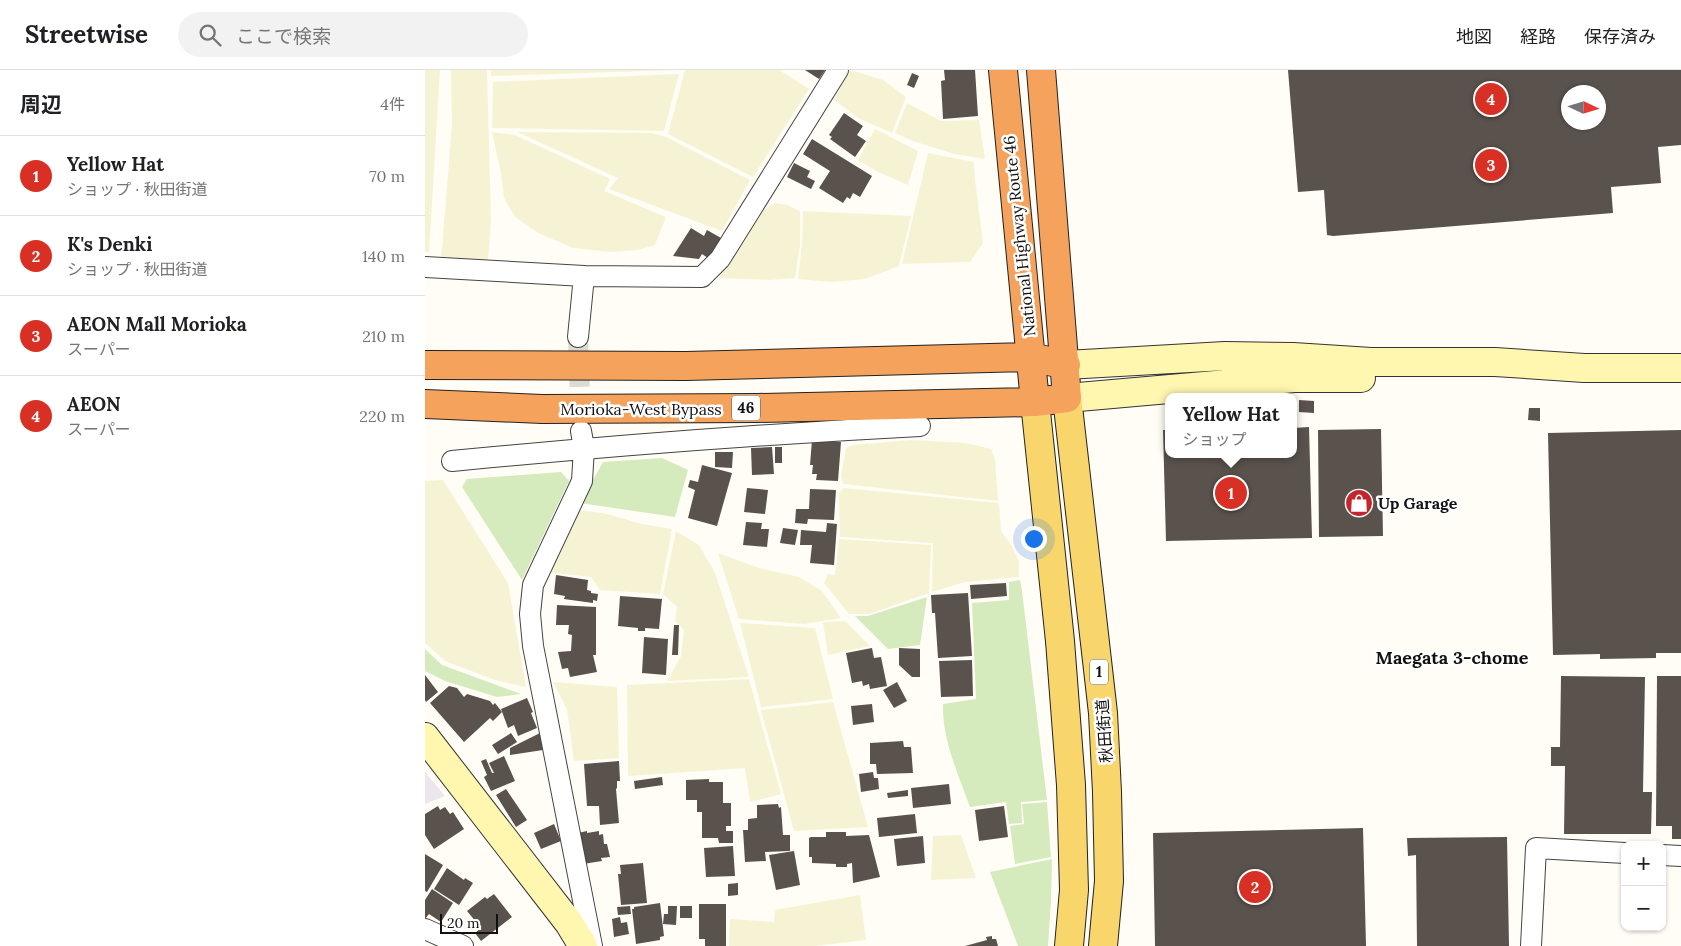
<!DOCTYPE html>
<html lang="ja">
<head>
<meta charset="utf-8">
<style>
	:root { --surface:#fff; --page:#f2f2f2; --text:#202124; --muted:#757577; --line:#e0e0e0; --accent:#d93025 }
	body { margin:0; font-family:Lora,"Noto Sans JP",serif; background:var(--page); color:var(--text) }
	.controls { position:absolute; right:15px; bottom:15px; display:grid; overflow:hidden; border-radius:10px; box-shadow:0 1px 4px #0004 }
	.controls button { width:45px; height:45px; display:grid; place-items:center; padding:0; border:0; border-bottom:1px solid var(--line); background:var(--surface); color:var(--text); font:25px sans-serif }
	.compass { position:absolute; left:1136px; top:15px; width:45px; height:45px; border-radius:50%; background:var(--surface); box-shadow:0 1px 4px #0004; rotate:94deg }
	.scale { position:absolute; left:15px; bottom:12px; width:58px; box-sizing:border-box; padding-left:5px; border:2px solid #111; border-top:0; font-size:14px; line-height:18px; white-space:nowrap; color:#111; -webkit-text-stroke:4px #fff; paint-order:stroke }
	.you { position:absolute; left:608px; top:468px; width:18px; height:18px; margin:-12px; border:4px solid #fff; border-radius:50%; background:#1a73e8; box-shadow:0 0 0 8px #1a73e833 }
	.badge { display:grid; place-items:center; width:32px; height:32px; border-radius:50%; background:var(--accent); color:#fff; font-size:16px; font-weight:700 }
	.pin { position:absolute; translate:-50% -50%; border:2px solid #fff; box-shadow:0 1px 5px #0006 }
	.popup { position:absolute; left:740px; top:323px; width:132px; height:65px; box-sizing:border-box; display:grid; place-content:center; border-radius:10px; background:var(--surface); filter:drop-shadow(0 1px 4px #0005); font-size:16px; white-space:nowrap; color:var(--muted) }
	.popup b { font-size:19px; color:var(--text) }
	.popup::after { content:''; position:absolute; left:50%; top:100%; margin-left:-10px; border:10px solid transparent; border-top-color:var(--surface) }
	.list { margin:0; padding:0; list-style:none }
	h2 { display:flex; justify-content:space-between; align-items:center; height:65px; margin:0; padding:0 20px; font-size:21px }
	h2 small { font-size:16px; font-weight:400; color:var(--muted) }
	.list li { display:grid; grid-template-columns:32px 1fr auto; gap:15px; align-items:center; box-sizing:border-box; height:80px; padding:0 20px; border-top:1px solid var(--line) }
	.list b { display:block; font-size:19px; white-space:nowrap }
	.list p { margin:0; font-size:16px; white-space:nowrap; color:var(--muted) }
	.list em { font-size:16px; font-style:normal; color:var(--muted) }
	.icon { flex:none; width:28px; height:28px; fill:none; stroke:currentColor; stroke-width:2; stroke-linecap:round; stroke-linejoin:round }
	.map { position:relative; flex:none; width:1256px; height:876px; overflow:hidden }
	header { display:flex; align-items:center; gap:30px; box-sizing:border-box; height:70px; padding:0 25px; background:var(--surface); border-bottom:1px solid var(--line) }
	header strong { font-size:24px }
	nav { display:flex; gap:28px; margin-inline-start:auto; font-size:18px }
	.search { width:350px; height:45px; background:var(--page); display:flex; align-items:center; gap:12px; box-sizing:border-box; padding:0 18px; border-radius:28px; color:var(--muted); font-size:19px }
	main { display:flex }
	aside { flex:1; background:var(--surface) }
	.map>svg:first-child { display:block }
	.industrial { fill:#eee6ef }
	.farmland { fill:#f6f3d4 }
	.green { fill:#d5ebbd }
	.building { fill:#5a524d; fill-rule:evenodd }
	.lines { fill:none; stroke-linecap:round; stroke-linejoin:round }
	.street-tunnel { stroke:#dbdad3; stroke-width:20; stroke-dasharray:20 10; stroke-linecap:butt }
	.street-casing { stroke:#444; stroke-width:22 }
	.secondary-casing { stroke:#333; stroke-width:30 }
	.primary-casing { stroke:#222; stroke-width:30 }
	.highway-casing { stroke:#222; stroke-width:30 }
	.street { stroke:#fff; stroke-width:20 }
	.secondary { stroke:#fff6b0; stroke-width:28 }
	.primary { stroke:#f9d66b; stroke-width:28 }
	.highway { stroke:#f5a25d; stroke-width:28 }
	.labels { text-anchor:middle; stroke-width:5; stroke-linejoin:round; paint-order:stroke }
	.shield { fill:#fff; stroke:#585858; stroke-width:1 }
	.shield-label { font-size:15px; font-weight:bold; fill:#111 }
	.street-label { font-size:16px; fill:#111; stroke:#fff }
	.poi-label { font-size:16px; font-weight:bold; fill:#111; stroke:#fff; text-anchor:start }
	.neighbourhood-label { font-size:18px; font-weight:bold; fill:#111; stroke:#fff }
</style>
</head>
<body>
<header>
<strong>Streetwise</strong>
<div class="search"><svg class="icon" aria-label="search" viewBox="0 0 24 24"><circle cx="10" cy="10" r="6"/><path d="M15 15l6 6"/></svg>ここで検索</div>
<nav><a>地図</a><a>経路</a><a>保存済み</a></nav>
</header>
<main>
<aside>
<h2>周辺<small>4件</small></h2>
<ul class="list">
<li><span class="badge">1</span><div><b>Yellow Hat</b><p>ショップ · 秋田街道</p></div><em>70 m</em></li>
<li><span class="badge">2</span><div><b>K's Denki</b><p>ショップ · 秋田街道</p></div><em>140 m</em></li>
<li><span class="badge">3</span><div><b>AEON Mall Morioka</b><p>スーパー</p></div><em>210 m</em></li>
<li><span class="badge">4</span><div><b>AEON</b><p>スーパー</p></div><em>220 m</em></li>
</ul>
</aside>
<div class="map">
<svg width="1256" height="876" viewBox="0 0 1256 876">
	<rect width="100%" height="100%" fill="#fffdf5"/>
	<!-- industrial -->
	<path class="industrial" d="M0,702L20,726L0,734Z"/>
	<!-- farmland -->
	<path class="farmland" d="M0,0H15L4,182H0Z
		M26,0H62L66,151L63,191L16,190L27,55Z
		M66,0H250L66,6Z
		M260,0H354L384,19L328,107L243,64Z
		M425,0L458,10L481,27L467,63L433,48L409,30Z
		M254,4L239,61L67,58L68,12Z
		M482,33L516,51L554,50L560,89L529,84L488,71L470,63Z
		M450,59L493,81L483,115L453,102L433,90Z
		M67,62L90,65L185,109L179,121L241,147L230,175L213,180L185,182L148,178L113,163L90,147L79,128L76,103Z
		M92,62L227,63L241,67L325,110L297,161L184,119L193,108Z
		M503,83L549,92L550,109L558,173L545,192L477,194Z
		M350,133L362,135L375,141V175L370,208L345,210L296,208V201L336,141Z
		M378,141L486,146L474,196L440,209L406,212L373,209L377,173Z
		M486,370L541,373L566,379L570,389L573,431L418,414L416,405L421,378L428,375Z
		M18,410L83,513L101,617L70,610L20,591L0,573V411Z
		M418,418L574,433L576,461L587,476L594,492V507L540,512L507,522L508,473L415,467L414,424Z
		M152,440L178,443L217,454L247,459L235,524L175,520L166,507L120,502Z
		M251,461L274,475L290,503L324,607L242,611L256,586L259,560L250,551L252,537L238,524Z
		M414,469L506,475L504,523L444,544H424L399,513L403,504L410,505Z
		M293,483L334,498L374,507L397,521L416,548L379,554L314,549Z
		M420,551L445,576L403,585L398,552Z
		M315,553L390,558L408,629L336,637Z
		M324,609L356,724L325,732L320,698L203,706L202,615Z
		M128,612L192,617L194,688L149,691L142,639Z
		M408,632L443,757L369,761L336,640Z
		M536,765L551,808L506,810L508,766Z
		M435,825L441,870L390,876H304L305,849L349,852L350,840Z"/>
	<!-- green -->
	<path class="green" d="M237,388L263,400L250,447L155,433L178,392Z
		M136,402L144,411L97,510L37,417L42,409Z
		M595,510L597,521L622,730L596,732L597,753L584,754L581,732L545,737C533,704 517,669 518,634L551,629L547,533L584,530V512Z
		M502,527L495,575L463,579L430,546H443Z
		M0,579L17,595L96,624L72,627L20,611L0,601Z
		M622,732L626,787L590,794L585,756L599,754L597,734Z
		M627,789L626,831L623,876H593L565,802Z"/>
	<!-- building -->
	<path class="building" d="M380,0H400L394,9Z
		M519,0H550L553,46L518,49L516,11L520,10Z
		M863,0H1256V75L1233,77L1236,113L1186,117L1188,143L908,166L902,165L899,120L873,122ZM1144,22H1174V52H1144Z
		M487,3L494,6L489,18L482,15Z
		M419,43L438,56L432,65L441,71L430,87L405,69L407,67L404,65Z
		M387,69L447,106L435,127L428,123L425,129L422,127L418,133L394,118L405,101L378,84Z
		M369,93L385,101L382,107L390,111L386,119L362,107Z
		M266,158L279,166L282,160L296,168L283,188L277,184L274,189L248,186Z
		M874,330L889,331V343L874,342Z
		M1104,338H1115V351L1103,350Z
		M884,357L887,468L741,471L738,360H744V384H868V358Z
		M956,359L958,466L894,467L893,360Z
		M1256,360V583H1231V588L1175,589V584L1128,585L1123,363Z
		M387,370L416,372L413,411L391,410L392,404H387L388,395H385Z
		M347,377L349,404L327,405L326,378Z
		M350,377H357V393H350Z
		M290,382H308L307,398L290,397Z
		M277,395L307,403L292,456L263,448L270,420L263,417L265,410L273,412Z
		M322,418L343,420L340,444L319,442Z
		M385,419L411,420L409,450L383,449L382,454L370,453L371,439H384Z
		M321,452L337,453L336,459H344L342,477L318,475Z
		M402,453L412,454L409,495L385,493L387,475H375L376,460L401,462Z
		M358,458L373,460L370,475L355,473Z
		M131,505L163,510L162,520L166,521V523L173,524L172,531L168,530V533L139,529L140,526L129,524Z
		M581,513L582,526L546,529L545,515Z
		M543,523L547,586L513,588L510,543H507L506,525Z
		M195,526L237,529L234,559L220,558V561H213V558L193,556Z
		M132,535L171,537V585H168L172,602L145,607L143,598L137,599L133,582L146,581L147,565L143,564L144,555H131Z
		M249,555H254L253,585H247Z
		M219,567L243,569L241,605L217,603Z
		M447,578L449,588L456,587L462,616L445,619L444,614L438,616L437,611L427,613L421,583Z
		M474,578L495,579V607H487L474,595Z
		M547,590L548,626L516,627L514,591Z
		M0,605L13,622L1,632L0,630Z
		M1136,606L1220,607L1218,722H1227L1226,764H1139L1140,696H1126V677H1135Z
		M1232,606H1256V769H1247V756H1231Z
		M472,612L482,631L469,638L458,620Z
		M24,616L32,618L39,627L42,624L65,631L68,635L70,633L77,642L68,651L65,648L39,672L5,633Z
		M102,628L108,642L106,643L112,658L93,666L89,655L83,658L76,639Z
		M447,634L449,652L428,655L426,636Z
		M86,663L92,672L73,684L67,675Z
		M115,663L118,680L85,685V678Z
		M478,671L479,677H486L488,703L452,704L451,694H445V673Z
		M79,686L90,711L66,721L59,707L62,705L56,691L61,689L67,703H69L64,693Z
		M194,691L195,711H192V718L191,719L194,753L175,755L174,736H162L159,694Z
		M448,702L449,708H453L454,719L436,722L434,704Z
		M237,707L238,715L210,719L209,711Z
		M284,709V712H298V733H306V756H301V761H308V773H294L293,768H277V742H272V730H261V710Z
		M524,714L526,734L488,738L486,718Z
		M81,719L102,750L91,757L71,725Z
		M483,720V726L463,728L462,723Z
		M353,734L354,738L356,737L358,765H365V781L340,782L341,791L320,792L318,760H323V749L332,748V735Z
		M13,736L15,740L20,737L25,744L28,742L39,759L9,779L0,765V744Z
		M579,736L583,767L554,771L550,740Z
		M490,744L492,763L454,767L452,748Z
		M129,754L136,771L116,779L109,763Z
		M938,758L941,876H730L728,763Z
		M162,761V763L174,761V765L178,764L179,774H182L185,787L176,788L177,791L158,794L153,763Z
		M401,762H421V766L444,765L455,807L428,813L427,793L422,794V797H411V794L387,793V787H384V768L386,767H401Z
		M498,766L500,793L472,796L469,769Z
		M1082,767L1084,876H992L991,785L983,786L982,768Z
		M308,776L310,806L281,807L279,778Z
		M369,781L375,815L351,820L344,785Z
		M0,784L18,795L2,822L0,821Z
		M218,793L222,833L196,835L193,804H196L195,795Z
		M22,798L39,810L40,808L48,813L34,835L9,819Z
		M313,813V825L303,826V814Z
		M7,819L28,833L16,852L4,844L0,849V830Z
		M69,824L87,847L56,871L50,863L56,858L42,841L60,827L62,829Z
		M235,833L239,866L235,867V870L211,874L207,839H209V837Z
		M274,834H301V876H280V869H274Z
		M205,836L206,844L193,845L192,837Z
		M243,836H252L251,855L238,854L239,844H243Z
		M255,836H267V848H255Z
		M195,847L196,853L202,852L204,864L189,867L187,849Z
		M567,866V869H571L573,876H540L562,870L561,867Z"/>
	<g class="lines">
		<!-- street-tunnel -->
		<path class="street-tunnel" d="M153,267L156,353"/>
		<!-- street casing -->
		<g class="street-casing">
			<path id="street" d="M0,197L159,206L277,207L295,189L413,0
				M153,267L159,206
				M156,361L159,378L157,411L108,515L105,544L108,576L167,876
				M27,391C183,376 339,364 495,356
				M1237,785L1256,786
				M0,859L38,876
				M1106,876L1111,778L1200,783"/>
		</g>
		<!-- secondary casing -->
		<g class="secondary-casing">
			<path id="secondary" d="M641,295L800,286L868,287L946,292H1070L1159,298H1256
				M642,328L869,308H936
				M0,667L144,853L158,876"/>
		</g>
		<!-- primary casing -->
		<g class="primary-casing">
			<path id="primary" d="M642,328L678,643L682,722L684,811L678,876
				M610,332L635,571L646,715L649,820L644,876"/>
		</g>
		<!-- highway casing -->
		<g class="highway-casing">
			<path id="highway" d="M578,0L610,332
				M0,295L261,296L606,287L641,295
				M0,334L117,339L332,338L610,332L642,328L616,0"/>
		</g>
		<!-- street -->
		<use href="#street" class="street"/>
		<!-- secondary -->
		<use href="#secondary" class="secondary"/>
		<!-- primary -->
		<use href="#primary" class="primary"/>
		<!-- highway -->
		<use href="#highway" class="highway"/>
	</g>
	<!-- icons -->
	<defs>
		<g id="shop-disc" transform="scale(1.4375)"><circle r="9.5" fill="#c4262e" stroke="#fff"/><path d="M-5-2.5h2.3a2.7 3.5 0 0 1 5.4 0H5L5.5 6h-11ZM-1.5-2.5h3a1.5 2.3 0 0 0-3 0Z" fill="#fff"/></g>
	</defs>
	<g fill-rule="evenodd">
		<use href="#shop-disc" x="934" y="433"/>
	</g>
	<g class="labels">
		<!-- shield labels -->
		<g class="shield">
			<rect x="307" y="325.5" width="28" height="25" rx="4"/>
			<rect x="665" y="589.5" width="18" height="25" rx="4"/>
		</g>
		<g class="shield-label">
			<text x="321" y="343">46</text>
			<text x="674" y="607">1</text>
		</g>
		<!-- street labels -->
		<g class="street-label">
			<text transform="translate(594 166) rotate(-96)" y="6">National Highway Route 46</text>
			<text x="216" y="345">Morioka-West Bypass</text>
			<text transform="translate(679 661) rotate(-94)" y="6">秋田街道</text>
		</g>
		<!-- poi labels -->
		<g class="poi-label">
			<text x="953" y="439">Up Garage</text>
		</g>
		<!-- neighbourhood labels -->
		<g class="neighbourhood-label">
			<text x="1027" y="594">Maegata 3-chome</text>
		</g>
	</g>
</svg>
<div class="controls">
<button>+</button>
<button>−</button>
</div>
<svg class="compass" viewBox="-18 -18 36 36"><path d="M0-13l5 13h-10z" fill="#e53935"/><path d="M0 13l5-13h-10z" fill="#757577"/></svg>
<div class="scale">20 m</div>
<div class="you"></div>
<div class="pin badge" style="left:806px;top:423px">1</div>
<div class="popup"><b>Yellow Hat</b>ショップ</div>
<div class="pin badge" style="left:830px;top:817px">2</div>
<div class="pin badge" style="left:1066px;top:95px">3</div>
<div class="pin badge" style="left:1066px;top:29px">4</div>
</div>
</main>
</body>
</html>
